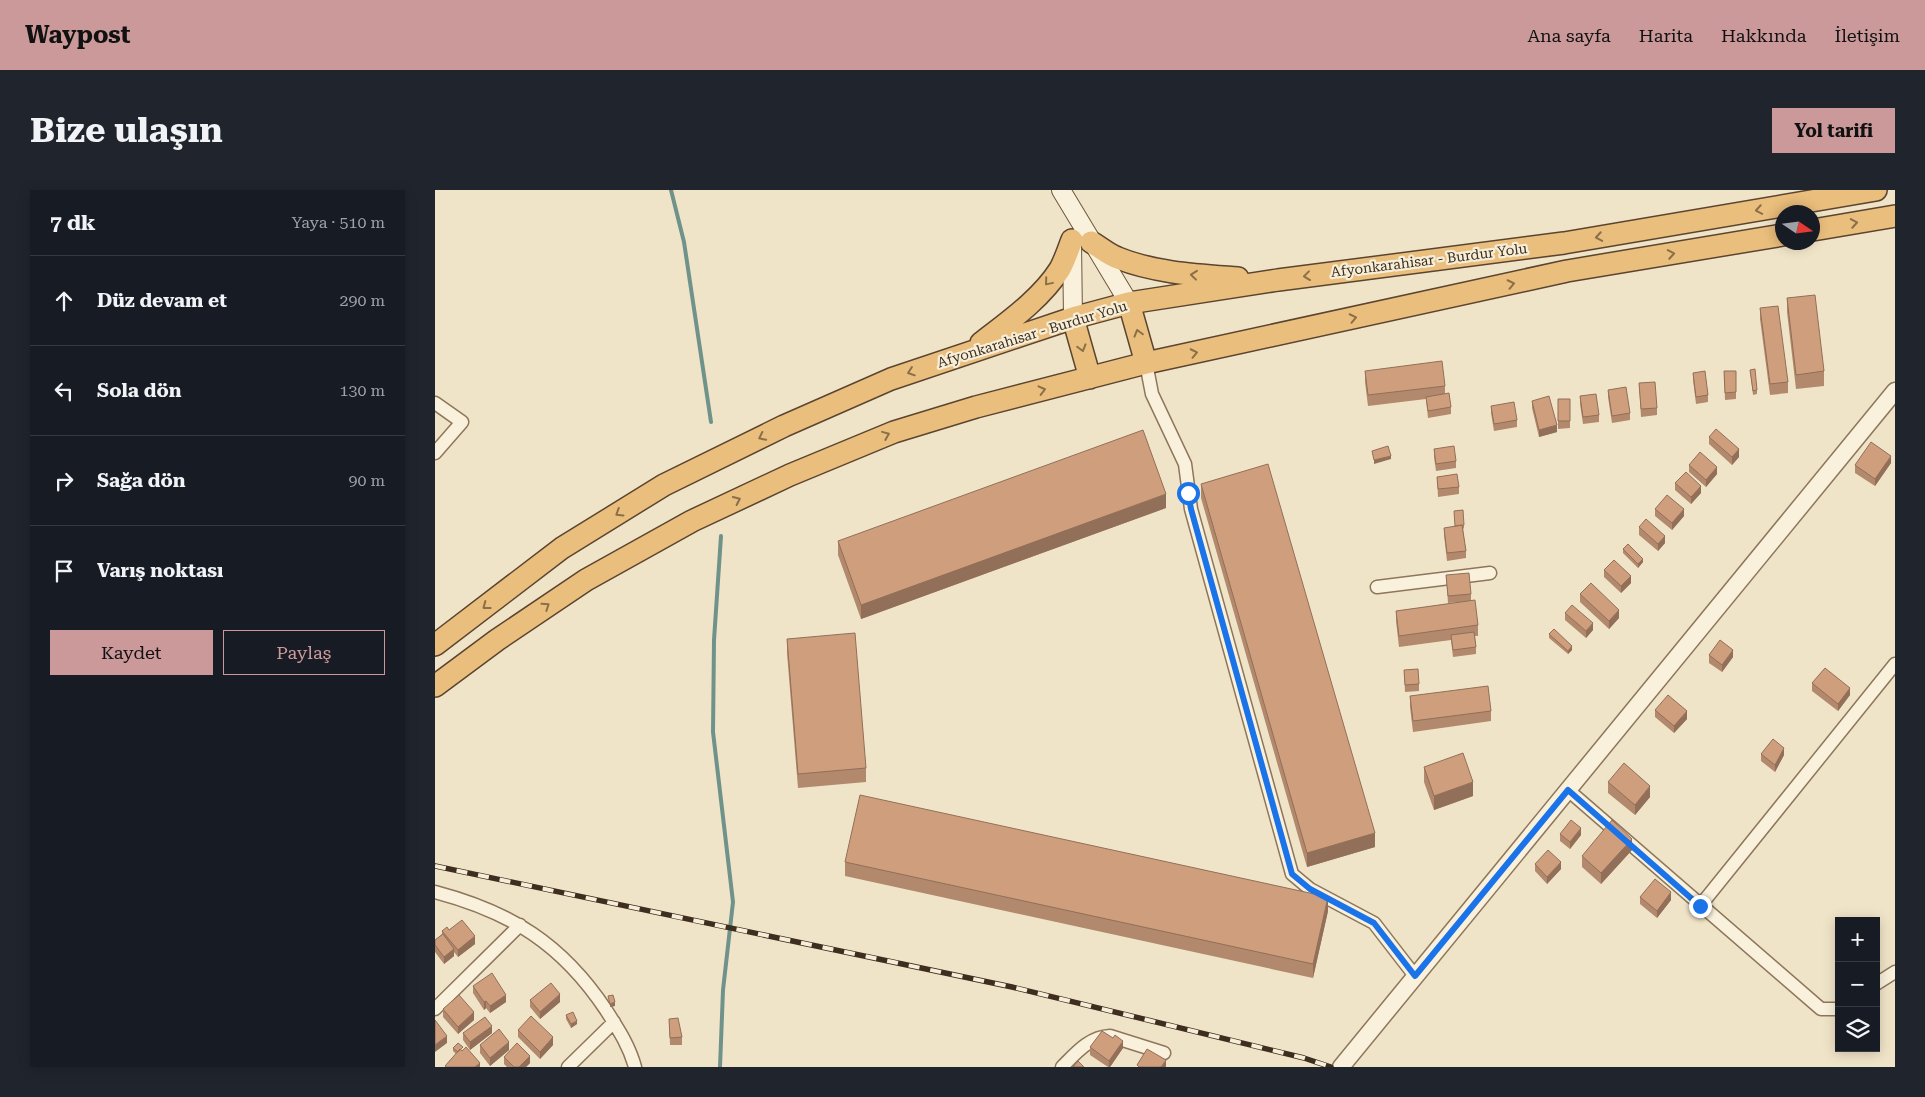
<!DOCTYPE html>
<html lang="tr">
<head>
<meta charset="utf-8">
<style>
	:root { --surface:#171b24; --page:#20242c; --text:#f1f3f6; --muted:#9ea1a6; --line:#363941; --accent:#cc999b }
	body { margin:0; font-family:"Roboto Serif",serif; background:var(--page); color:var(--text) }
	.controls { position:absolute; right:15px; bottom:15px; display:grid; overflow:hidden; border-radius:0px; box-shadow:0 2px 12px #0003 }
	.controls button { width:45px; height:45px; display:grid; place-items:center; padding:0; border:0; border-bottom:1px solid var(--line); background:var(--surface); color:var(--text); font:25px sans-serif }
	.compass { position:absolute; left:1340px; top:15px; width:45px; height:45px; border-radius:50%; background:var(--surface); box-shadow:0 2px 12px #0003; rotate:103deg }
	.stop { position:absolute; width:15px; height:15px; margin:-11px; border:4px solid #1a73e8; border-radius:50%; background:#fff }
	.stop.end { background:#1a73e8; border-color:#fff; box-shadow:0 1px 5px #0008 }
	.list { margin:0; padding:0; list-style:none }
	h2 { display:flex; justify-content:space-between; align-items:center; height:65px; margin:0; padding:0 20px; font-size:21px }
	h2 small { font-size:16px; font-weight:400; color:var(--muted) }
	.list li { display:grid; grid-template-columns:32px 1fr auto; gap:15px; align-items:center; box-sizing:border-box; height:90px; padding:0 20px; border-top:1px solid var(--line) }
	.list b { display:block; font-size:19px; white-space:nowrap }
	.list em { font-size:16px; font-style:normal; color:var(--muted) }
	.actions { display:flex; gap:10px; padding:15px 20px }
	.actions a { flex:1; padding:11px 0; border:1px solid var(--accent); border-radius:0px; text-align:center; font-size:18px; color:var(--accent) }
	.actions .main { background:var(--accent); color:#111 }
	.icon { flex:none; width:28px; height:28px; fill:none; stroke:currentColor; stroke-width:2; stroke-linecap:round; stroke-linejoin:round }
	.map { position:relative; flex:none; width:1460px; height:877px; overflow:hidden; border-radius:0px }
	header { display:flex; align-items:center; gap:30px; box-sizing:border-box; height:70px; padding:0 25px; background:var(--accent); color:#111 }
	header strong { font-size:24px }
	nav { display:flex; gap:28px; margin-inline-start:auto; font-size:18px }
	.intro { display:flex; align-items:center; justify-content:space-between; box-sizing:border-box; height:120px; padding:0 30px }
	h1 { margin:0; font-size:35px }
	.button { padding:12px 22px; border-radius:0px; background:var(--accent); color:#111; font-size:18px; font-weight:700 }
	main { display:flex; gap:30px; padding:0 30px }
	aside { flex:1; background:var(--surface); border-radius:0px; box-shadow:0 2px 12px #0003 }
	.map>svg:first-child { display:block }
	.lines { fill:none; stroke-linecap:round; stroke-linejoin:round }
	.stream { stroke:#6f938a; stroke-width:4 }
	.minor-casing { stroke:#8d765c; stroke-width:15 }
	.tertiary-casing { stroke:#8d765c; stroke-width:19 }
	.secondary-casing { stroke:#6f573f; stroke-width:20 }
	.trunk-casing { stroke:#5b4430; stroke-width:24 }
	.minor { stroke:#faf1dc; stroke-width:12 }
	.tertiary { stroke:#faf1dc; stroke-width:16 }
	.secondary { stroke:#faf1dc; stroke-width:18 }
	.trunk { stroke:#eabe7c; stroke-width:21 }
	.rail-casing { stroke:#3d2e20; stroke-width:5.5 }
	.rail { stroke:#f7eed8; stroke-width:4; stroke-dasharray:11; stroke-linecap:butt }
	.wall { fill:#b2896c }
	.shaded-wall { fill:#916f58 }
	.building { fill:#cf9f7d; stroke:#916f58 }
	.oneway { stroke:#8b6f49 }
	.route { stroke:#1a73e8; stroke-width:6 }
	.labels { text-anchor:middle; stroke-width:4.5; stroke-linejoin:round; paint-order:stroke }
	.street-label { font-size:14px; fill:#3d2e20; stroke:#f7eed8 }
</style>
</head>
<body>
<header>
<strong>Waypost</strong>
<nav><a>Ana sayfa</a><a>Harita</a><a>Hakkında</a><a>İletişim</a></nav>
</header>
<div class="intro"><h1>Bize ulaşın</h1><a class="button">Yol tarifi</a></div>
<main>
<aside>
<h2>7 dk<small>Yaya · 510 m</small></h2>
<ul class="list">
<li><svg class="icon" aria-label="ahead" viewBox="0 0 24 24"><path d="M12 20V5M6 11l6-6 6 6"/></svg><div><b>Düz devam et</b></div><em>290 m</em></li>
<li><svg class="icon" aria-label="left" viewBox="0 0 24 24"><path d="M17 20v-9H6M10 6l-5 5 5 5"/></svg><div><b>Sola dön</b></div><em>130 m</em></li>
<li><svg class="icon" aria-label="right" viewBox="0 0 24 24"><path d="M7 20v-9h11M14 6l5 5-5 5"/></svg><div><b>Sağa dön</b></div><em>90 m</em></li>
<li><svg class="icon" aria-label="arrive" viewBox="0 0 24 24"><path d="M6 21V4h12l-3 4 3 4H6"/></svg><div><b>Varış noktası</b></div></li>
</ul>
<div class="actions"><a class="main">Kaydet</a><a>Paylaş</a></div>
</aside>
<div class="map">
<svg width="1460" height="877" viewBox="0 0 1460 877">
	<rect width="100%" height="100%" fill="#f0e4c8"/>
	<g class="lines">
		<!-- stream -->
		<path class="stream" d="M236,0L249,52L276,232
			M285,877L288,800L298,712L278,542L279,450L286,346"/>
		<!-- minor casing -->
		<g class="minor-casing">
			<path id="minor" d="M711,173L717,204L750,274L756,319L857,684L875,699L939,733L980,786
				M0,213L27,232L0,263
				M942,397L1055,383
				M1133,600L1386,819H1404
				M0,702C76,722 127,754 171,820C183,839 194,855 200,877
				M1265,716L1460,474
				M1441,794L1460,782
				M0,819L85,735
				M133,877L179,832
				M627,877C641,863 654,847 675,846L729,863"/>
		</g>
		<!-- tertiary casing -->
		<g class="tertiary-casing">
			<path id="tertiary" d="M906,877L1460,201"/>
		</g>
		<!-- secondary casing -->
		<g class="secondary-casing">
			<path id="secondary" d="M626,0L694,113
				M637,52L638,128"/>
		</g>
		<!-- trunk casing -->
		<g class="trunk-casing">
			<path id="trunk" d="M1378,40L1460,26
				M656,52C665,57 674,65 683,68C720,83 763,85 803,88
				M694,113L711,173
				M638,128L655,188
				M546,153C573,132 606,109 625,79C630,70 633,60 637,50
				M0,455L127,358L229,295L349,236L456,189L638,128L694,113L843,90L1129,53L1441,0
				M0,496L62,450L151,390L257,331L355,285L459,242L541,217L711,173L1132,81L1348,45"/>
		</g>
		<!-- minor -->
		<use href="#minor" class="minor"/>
		<!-- tertiary -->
		<use href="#tertiary" class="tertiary"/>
		<!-- secondary -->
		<use href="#secondary" class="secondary"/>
		<!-- trunk -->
		<use href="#trunk" class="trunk"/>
		<!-- rail casing -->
		<g class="rail-casing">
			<path id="rail" d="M0,676L577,797L869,868L896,877"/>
		</g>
		<!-- rail -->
		<use href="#rail" class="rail"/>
	</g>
	<!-- wall -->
	<path class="wall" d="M1352,108L1389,181V196L1361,199L1352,122Z
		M1325,118L1353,192V203L1335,205L1325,129Z
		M1315,180L1322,200V204L1318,205Z
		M930,181L1010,196V204L1016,217V224L993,228L991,209L933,216L930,192Z
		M1289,181H1301V209L1290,210Z
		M1258,183L1273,205V212L1261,214L1258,190Z
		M1204,193L1222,218V225L1206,227Z
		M1173,200L1195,223V230L1177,233L1173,207Z
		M1145,206L1164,225V232L1148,234L1145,214Z
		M1123,209H1135V238L1123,239Z
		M1097,211L1122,242L1104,247L1097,218Z
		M1056,216L1082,230V237L1059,241L1056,223Z
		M1274,247L1304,267L1297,275L1274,254Z
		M999,259L1021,271V278L1001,281L999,267Z
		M1456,273L1440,296L1420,283V275Z
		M1254,275L1282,284L1271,297L1254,282Z
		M1002,287L1024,297V304L1003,307Z
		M1240,293L1266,303L1256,314L1240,300Z
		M766,294L940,657L872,677L766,308Z
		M731,318L426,429L403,365V351Z
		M1220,319L1249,326L1237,340L1220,326Z
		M1029,335V338L1028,339L1031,361V368L1012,371L1009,345V338Z
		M1204,337L1230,353L1223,361L1204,345Z
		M1188,359L1208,372L1203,378L1188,363Z
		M1169,380L1196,393L1186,403L1169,387Z
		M1011,385L1036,404V411L1043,435V446H1040L1041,457V464L1018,467L1016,450L964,457L961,431V421L1026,412L1013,413Z
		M1145,404L1184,428L1174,439L1145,412Z
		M1130,423L1158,440L1151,448L1130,430Z
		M1114,444L1137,460L1133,464L1114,448Z
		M352,449L431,578V592L363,598L352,463Z
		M1274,465L1298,467L1287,482L1274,473Z
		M969,480L984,494V501L970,502Z
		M1377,493L1415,505L1403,521L1377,501Z
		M975,506L1056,521V531L978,542L975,517Z
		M1220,520L1252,529L1239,543L1220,527Z
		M1326,564L1349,565L1340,582L1326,571Z
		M989,577L1038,606L999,620L989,592Z
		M1173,592L1215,607L1200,625L1173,603Z
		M1125,644L1146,645L1135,659L1125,651Z
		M1197,660L1166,694L1147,677V666Z
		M410,672L893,721L878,788L410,686Z
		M1100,674L1126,679L1112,694L1100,681Z
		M1205,707L1236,710L1222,728L1205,714Z
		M14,740L40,754L23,767L19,762V766L9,774L0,762V750L7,744V741Z
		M38,796L71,812L55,823L51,818L49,820L38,803Z
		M95,810L125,812L105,829L95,817Z
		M8,819L39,830L23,844L8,827Z
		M131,825L142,834L136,838L131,829Z
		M234,829L247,847V855H235Z
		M83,840L118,855L105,869L83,847Z
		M28,843H57L35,860L28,850Z
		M45,855L74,860L55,876L45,863Z
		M655,857L688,858L675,877H673L655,865Z
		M18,858L28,860L45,877H10V876L21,864L18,861Z
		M69,867L95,873L91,877H72L69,874Z"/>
	<!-- shaded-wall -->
	<path class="shaded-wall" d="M1122,235V242L1104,247V240Z
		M1304,259V267L1297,275V267Z
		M956,266V269L939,274V270Z
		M1456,266V273L1440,296V289Z
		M1282,277V284L1271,297V290Z
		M1266,296V303L1256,314V307Z
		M731,304V318L426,429V415Z
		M1249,319V326L1237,340V333Z
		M1230,346V353L1223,361V354Z
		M1208,369V372L1203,378V374Z
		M1196,386V393L1186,403V396Z
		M1184,420V428L1174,439V431Z
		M1158,433V440L1151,448V441Z
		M1137,456V460L1133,464V461Z
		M1298,460V467L1287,482V475Z
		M1415,498V505L1403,521V514Z
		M1252,521V529L1239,543V536Z
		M1349,558V565L1340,582V575Z
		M1038,592V606L999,620V606Z
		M1215,596V607L1200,625V615Z
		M1146,638V645L1135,659V652Z
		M940,643V657L872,677V663Z
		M1197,649V660L1166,694V683Z
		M1126,672V679L1112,694V687Z
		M1236,702V710L1222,728V721Z
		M893,707V721L878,788V774Z
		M40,746V754L23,767V760Z
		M19,759V766L9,774V767Z
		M125,804V812L105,829V822Z
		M71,805V812L55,823V816Z
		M51,811V818L49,820V812Z
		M180,812V816L175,817V814Z
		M39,822V830L23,844V837Z
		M142,831V834L136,838V834Z
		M57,836V843L35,860V852Z
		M12,846V853L0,862V855Z
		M118,847V855L105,869V862Z
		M688,851V858L675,877H674V871Z
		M74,852V860L55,876V868Z
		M95,866V873L91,877H84Z
		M731,870V877H726Z
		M45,873V877H40Z"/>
	<!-- building -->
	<path class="building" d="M1380,105L1389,181L1361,185L1352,108Z
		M1343,116L1353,192L1335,194L1325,118Z
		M1007,171L1010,196L933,205L930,181Z
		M1320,179L1322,200L1318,201L1315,180Z
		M1270,181L1273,205L1261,207L1258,183Z
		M1289,181H1301V202L1290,203Z
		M1220,192L1222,218L1206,219L1204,193Z
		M1191,197L1195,223L1177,226L1173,200Z
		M1014,203L1016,217L993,221L991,207Z
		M1161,204L1164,225L1148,227L1145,206Z
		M1114,206L1122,235L1104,240L1097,211Z
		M1123,209H1135V231H1123Z
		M1079,212L1082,230L1059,234L1056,216Z
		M1281,239L1304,259L1297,267L1274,247Z
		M708,240L731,304L426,415L403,351Z
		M1436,252L1456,266L1440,289L1420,275Z
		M953,256L956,266L939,270L937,261Z
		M1019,256L1021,271L1001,274L999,259Z
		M1265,262L1282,277L1271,290L1254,275Z
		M833,274L940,643L872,663L766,294Z
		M1251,282L1266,296L1256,307L1240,293Z
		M1022,284L1024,297L1003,299L1002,287Z
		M1232,305L1249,319L1237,333L1220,319Z
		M1028,320L1029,335L1020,336L1019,321Z
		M1211,329L1230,346L1223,354L1204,337Z
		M1027,335L1031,361L1012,363L1009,338Z
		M1193,354L1208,369L1203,374L1188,359Z
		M1179,370L1196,386L1186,396L1169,380Z
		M1034,383L1036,404L1013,406L1011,385Z
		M1156,393L1184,420L1174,431L1145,404Z
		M1040,410L1043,435L964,446L961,421Z
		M1137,415L1158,433L1151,441L1130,423Z
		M1119,439L1137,456L1133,461L1114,444Z
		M1039,442L1041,457L1018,460L1016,445Z
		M420,443L431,578L363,584L352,449Z
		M1285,450L1298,460L1287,475L1274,465Z
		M1390,478L1415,498L1403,514L1377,493Z
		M983,479L984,494L970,495L969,480Z
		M1053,496L1056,521L978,531L975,506Z
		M1233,505L1252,521L1239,536L1220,520Z
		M1338,549L1349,558L1340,575L1326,564Z
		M1028,563L1038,592L999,606L989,577Z
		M1189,573L1215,596L1200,615L1173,592Z
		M425,605L893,707L878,774L410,672Z
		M1136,630L1146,638L1135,652L1125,644Z
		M1177,630L1197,649L1166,683L1147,666Z
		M1113,660L1126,672L1112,687L1100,674Z
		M1220,689L1236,702L1222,721L1205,707Z
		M27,730L40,746L23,760L7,741L12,737L14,740Z
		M8,744L19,759L9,767L0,755V750Z
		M57,783L71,805L55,816L51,811L49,812L38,796Z
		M116,793L125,804L105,822L95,810Z
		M24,805L39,822L23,837L8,819Z
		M178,805L180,812L175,814L173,806Z
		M138,822L142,831L136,834L131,825Z
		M96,826L118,847L105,862L83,840Z
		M50,827L57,836L35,852L28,843Z
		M243,828L247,847L235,848L234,829Z
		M0,830L12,846L0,855Z
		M64,839L74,852L55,868L45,855Z
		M667,841L678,848L680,845L688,851L674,871L655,857Z
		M23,853L28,857L23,862L18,858Z
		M82,853L95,866L84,877H79L69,867Z
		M31,857L45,873L40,877H11L10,876L25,859L27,861Z
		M712,859L731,870L726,877H704L702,875Z
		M643,871L649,877H638Z"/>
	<!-- one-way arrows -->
	<defs><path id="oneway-chevron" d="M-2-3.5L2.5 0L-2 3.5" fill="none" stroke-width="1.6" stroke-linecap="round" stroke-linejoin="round" transform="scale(1.25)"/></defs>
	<g class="oneway">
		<use href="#oneway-chevron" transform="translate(1324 20) rotate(170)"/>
		<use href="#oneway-chevron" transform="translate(1419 33) rotate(-10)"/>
		<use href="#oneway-chevron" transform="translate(1164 47) rotate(170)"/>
		<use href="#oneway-chevron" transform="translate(1236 64) rotate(-10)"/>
		<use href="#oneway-chevron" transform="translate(759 85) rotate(-174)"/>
		<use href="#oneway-chevron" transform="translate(872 86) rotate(173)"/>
		<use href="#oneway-chevron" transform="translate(613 92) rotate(130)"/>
		<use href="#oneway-chevron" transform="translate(1076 94) rotate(-12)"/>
		<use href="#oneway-chevron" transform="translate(918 128) rotate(-12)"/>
		<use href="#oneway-chevron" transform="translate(703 143) rotate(-106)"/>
		<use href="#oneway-chevron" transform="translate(647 158) rotate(74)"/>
		<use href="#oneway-chevron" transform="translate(759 163) rotate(-12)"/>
		<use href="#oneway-chevron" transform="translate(476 182) rotate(161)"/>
		<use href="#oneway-chevron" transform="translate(607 200) rotate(-14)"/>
		<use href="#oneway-chevron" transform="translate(451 245) rotate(-22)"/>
		<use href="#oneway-chevron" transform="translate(327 247) rotate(154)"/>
		<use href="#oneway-chevron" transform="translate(302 310) rotate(-25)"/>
		<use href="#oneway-chevron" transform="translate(184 323) rotate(148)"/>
		<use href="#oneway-chevron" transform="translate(51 416) rotate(143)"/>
		<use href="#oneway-chevron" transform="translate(111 416) rotate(-34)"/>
	</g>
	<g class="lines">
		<!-- route -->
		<path class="route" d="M753,303L756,319L857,684L875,699L939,733L980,786L1133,600L1265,716"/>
	</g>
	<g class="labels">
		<!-- street labels -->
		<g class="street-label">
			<text transform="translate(994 70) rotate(-7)" y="5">Afyonkarahisar - Burdur Yolu</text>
			<text transform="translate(597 144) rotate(-17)" y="5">Afyonkarahisar - Burdur Yolu</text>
		</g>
	</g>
</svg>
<div class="controls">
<button>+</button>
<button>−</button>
<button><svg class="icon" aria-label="layers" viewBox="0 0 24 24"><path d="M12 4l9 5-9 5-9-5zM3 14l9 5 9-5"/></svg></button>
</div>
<svg class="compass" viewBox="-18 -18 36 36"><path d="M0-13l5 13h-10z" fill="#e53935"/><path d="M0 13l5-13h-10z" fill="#9ea1a6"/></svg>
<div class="stop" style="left:753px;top:303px"></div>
<div class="stop end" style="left:1265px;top:716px"></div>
</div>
</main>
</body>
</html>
